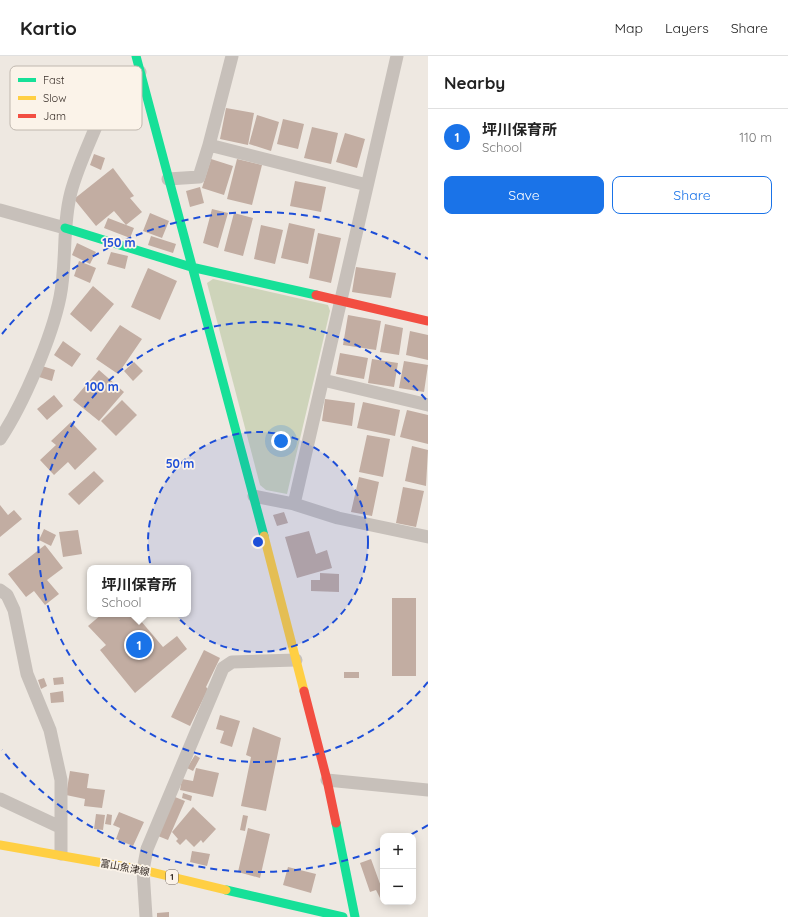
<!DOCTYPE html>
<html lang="en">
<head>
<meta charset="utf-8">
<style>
	:root { --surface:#fff; --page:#f6f6f6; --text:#222; --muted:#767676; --line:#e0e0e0; --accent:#1a73e8 }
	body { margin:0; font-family:Quicksand,"Noto Sans JP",sans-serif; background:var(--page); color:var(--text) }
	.controls { position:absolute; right:12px; bottom:12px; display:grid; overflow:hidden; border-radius:8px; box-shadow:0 2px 10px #0003 }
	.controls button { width:36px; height:36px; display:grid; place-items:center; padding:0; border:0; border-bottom:1px solid var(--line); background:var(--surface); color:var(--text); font:20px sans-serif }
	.you { position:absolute; left:281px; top:385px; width:14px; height:14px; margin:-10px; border:3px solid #fff; border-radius:50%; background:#1a73e8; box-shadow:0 0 0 6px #1a73e833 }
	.badge { display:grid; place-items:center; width:26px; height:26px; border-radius:50%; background:var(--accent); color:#fff; font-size:13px; font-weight:700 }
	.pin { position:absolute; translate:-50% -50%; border:2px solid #fff; box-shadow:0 1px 4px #0006 }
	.popup { position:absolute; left:87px; top:509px; width:104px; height:52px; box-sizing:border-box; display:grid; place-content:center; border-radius:8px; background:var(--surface); filter:drop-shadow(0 1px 3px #0005); font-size:13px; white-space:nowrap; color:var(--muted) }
	.popup b { font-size:15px; color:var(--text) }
	.popup::after { content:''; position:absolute; left:50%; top:100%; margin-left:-8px; border:8px solid transparent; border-top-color:var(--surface) }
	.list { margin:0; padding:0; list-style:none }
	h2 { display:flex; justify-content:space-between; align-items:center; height:52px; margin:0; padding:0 16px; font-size:17px }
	h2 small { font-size:13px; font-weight:400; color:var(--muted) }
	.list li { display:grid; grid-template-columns:26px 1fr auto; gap:12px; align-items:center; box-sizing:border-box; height:56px; padding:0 16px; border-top:1px solid var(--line) }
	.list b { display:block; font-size:15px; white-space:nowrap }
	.list p { margin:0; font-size:13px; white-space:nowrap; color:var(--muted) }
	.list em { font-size:13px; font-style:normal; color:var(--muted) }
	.actions { display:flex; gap:8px; padding:12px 16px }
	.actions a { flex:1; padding:9px 0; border:1px solid var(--accent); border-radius:8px; text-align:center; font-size:14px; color:var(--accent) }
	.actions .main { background:var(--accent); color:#fff }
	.map { position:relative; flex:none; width:428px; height:861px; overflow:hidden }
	header { display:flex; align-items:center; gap:24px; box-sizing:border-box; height:56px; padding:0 20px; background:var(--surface); border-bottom:1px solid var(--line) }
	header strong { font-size:19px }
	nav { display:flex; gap:22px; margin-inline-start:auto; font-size:14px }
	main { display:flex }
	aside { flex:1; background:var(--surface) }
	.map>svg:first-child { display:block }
	.green { fill:#ced4ba }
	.building { fill:#c2ada2 }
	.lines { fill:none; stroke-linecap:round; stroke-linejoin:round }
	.street { stroke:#c7c0ba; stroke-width:13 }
	.fast { stroke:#16e098; stroke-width:9 }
	.slow { stroke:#ffcf43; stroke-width:9 }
	.jam { stroke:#f24e42; stroke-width:9 }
	.ring { fill:none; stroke:#1d4ed8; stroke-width:2; stroke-dasharray:7 5 }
	.labels { text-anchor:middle; stroke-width:3.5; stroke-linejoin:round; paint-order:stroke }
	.shield { fill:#fbf3e9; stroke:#726962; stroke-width:1 }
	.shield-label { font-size:9px; font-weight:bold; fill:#382e28 }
	.street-label { font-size:10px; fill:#382e28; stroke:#fbf3e9 }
	.key { fill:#fbf3e9; stroke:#c0b8af; stroke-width:1 }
	.key-label { font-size:11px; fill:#382e28 }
	.centre { fill:#1d4ed8; stroke:#fbf3e9; stroke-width:2 }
	.ring-label { font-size:12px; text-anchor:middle; font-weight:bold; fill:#1d4ed8; stroke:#fbf3e9; stroke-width:3.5; stroke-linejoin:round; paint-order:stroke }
</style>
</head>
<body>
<header>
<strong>Kartio</strong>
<nav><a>Map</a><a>Layers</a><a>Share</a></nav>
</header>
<main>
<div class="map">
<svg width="428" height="861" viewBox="0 0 428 861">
	<rect width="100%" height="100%" fill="#eee8e1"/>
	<!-- green -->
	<path class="green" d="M213,223L328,249L330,255L287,438L266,434L260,429L207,227Z"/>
	<!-- building -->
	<path class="building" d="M226,52L254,57L248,89L220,83Z
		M257,59L279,66L271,95L249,88Z
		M283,63L304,68L298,93L277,88Z
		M312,71L338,77L331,108L304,102Z
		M345,77L365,83L357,112L336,106Z
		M94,98L105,102L101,114L90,109Z
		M211,103L233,110L224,139L202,132Z
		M237,103L262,109L252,149L227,143Z
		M113,112L134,140L130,142L142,156L126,169L114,155L96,170L74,143Z
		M295,125L326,131L321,156L290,150Z
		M200,131L204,147L190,151L186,135Z
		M212,153L228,157L218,192L203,187Z
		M150,157L169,165L162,182L143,175Z
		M234,157L253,162L243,200L224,195Z
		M108,162L134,172L130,182L104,172Z
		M289,167L315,173L308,208L281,202Z
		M261,169L283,174L275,208L254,203Z
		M318,177L341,182L331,227L309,222Z
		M151,180L176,188L173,197L148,189Z
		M77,187L96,196L90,208L72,199Z
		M111,196L128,200L125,213L107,208Z
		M79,205L96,212L90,227L74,220Z
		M356,211L396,217L391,242L352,236Z
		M148,212L177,225L160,264L131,251Z
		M93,230L114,248L91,276L70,258Z
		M348,259L381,265L376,294L343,289Z
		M385,268L403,272L399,299L380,296Z
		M120,269L142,283L118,318L96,303Z
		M410,275L428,279V304L406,299Z
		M63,285L81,298L72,311L54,299Z
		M340,297L368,302L364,323L336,318Z
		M372,303L398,307L394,331L368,327Z
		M404,305L428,309L424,336L399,332Z
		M134,306L143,315L133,325L124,315Z
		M42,310L55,314L52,325L39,321Z
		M99,314L124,336L99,365L73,344Z
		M54,339L63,350L47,364L37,353Z
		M325,343L355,347L352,370L322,365Z
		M122,344L137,359L116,380L101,365Z
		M363,346L400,354L395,380L357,372Z
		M407,354L428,359V388L400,381Z
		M71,366L97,393L75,414L68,406L54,419L40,404L56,389L51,385Z
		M367,379L390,383L383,421L359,416Z
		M412,390L428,394L426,430L405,425Z
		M94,415L104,425L79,449L68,438Z
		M359,421L379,426L372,460L351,456Z
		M403,431L424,435L416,471L396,467Z
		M0,449L8,459L14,454L22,463L0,481Z
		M284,456L288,467L277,470L273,459Z
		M44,473L56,479L51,490L39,484Z
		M78,474L82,498L63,501L59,476Z
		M309,475L316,498L327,494L332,512L297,522L285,481Z
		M45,489L63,512L47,524L59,538L45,549L34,535L26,541L8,518Z
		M320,517L339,518V536L311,535V524H320Z
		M392,542H416V620H392Z
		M102,558H135L163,591L177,580L187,593L135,637L100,594L106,589L88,570Z
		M204,594L220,602L206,631L208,633L190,670L171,661Z
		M344,616H359V622H344Z
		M63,621L64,628L54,629L53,622Z
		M44,622L47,630L41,633L38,624Z
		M63,635L64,646L51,647L50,637Z
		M220,659L240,665L232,691L220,687L224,675L216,673Z
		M253,671L281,682L266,755L241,750L251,701L246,699Z
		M195,699L200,702L193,715L187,712Z
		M196,712L219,717L213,741L180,734L182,723L193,725Z
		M70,715L89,718L87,732L105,734L102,752L84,750L85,743L66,739Z
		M183,737L192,740L191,745L182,742Z
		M175,741L185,745L168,784L158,780Z
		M193,751L216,773L203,787L201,784L194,791L186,783L180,789L176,785L178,783L172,776Z
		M119,756L144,766L133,790L116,783L120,772L113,769Z
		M96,758L105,759L103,774L94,773Z
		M107,758L112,759L111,769L105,768Z
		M243,759L248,760L245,775L240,774Z
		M248,772L270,778L260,822L238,816Z
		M192,795L210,798L207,810L190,806Z
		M371,803L383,836V841L380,842L376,834L370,836L360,807Z
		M288,811L316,818L311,837L283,829Z
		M169,856V861H157V857Z"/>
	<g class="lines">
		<!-- street -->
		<path class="street" d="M209,89L232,0
			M168,123L199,121L209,89L367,129
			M0,154L65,172
			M323,324L428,349
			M0,383C23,349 52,281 60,241C67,207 62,170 71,136C77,113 88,90 97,68C100,58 101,43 107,36C115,25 127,21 140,16
			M254,440L294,448L338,462L428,481
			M294,448L397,0
			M0,534L7,539L14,554L27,618L50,674L61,724V798
			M327,724L428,734
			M0,743L60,771
			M146,861L143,814L147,793L223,612L232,606L296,604"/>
		<!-- fast -->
		<path class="fast" d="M136,0L264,480
			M65,172L191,211L316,239
			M336,767L355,861
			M226,834L343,861"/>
		<!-- slow -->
		<path class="slow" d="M264,480L304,635
			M0,789L143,814L226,834"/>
		<!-- jam -->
		<path class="jam" d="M316,239L428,265
			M304,635L327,724L336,767"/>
	</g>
	<!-- distance rings -->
	<circle cx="258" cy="486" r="110" fill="#1d4ed8" fill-opacity=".12"/>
	<g class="ring">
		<circle cx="258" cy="486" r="110"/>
		<path d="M428 626A220 220 0 1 1 428 346"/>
		<path d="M428 769A330 330 0 0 1 410 779M382 792A330 330 0 0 1 2 694M2 278A330 330 0 0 1 428 203"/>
	</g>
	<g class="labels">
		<!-- shield labels -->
		<rect class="shield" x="166" y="814" width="12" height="14" rx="3"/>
		<g class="shield-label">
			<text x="172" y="824">1</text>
		</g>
		<!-- street labels -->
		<g class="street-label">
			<text transform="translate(125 811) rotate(11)" y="4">富山魚津線</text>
		</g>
	</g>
	<!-- legend -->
	<rect x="10" y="10" width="132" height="64" rx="6" class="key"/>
	<rect x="18" y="22" width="18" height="4" fill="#16e098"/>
	<rect x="18" y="40" width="18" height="4" fill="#ffcf43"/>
	<rect x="18" y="58" width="18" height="4" fill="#f24e42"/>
	<g class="key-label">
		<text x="43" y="28">Fast</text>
		<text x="43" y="46">Slow</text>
		<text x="43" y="64">Jam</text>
	</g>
	<circle cx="258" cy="486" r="6" class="centre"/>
	<g class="ring-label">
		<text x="119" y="191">150 m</text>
		<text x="102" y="335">100 m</text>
		<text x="180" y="412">50 m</text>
	</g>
</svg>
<div class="controls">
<button>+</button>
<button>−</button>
</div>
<div class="you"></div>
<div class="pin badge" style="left:139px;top:589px">1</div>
<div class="popup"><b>坪川保育所</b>School</div>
</div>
<aside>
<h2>Nearby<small></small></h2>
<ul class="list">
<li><span class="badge">1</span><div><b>坪川保育所</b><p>School</p></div><em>110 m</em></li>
</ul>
<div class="actions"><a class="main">Save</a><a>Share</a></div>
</aside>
</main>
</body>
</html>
